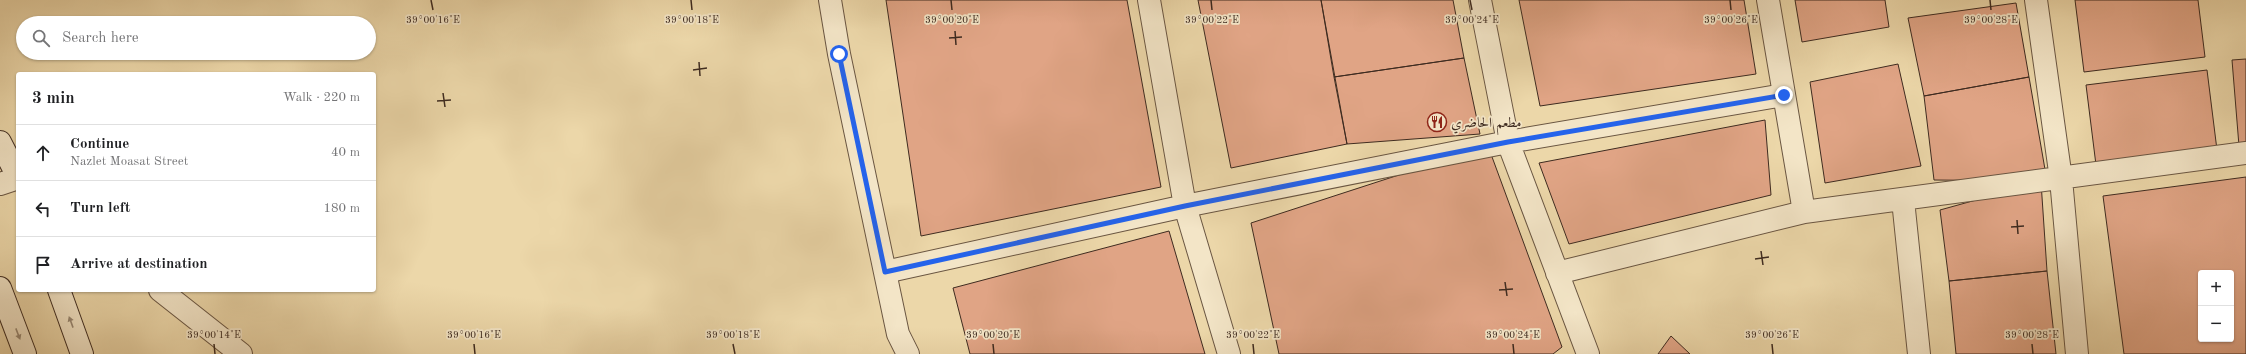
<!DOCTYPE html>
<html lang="en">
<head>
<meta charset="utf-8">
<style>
	:root { --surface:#fff; --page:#f6f6f6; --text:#202124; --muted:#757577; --line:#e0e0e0 }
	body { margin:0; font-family:"Old Standard TT",Amiri,serif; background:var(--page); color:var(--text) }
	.controls { position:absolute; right:12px; bottom:12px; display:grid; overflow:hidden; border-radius:4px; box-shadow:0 1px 3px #0004 }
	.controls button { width:36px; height:36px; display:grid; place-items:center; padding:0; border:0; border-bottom:1px solid var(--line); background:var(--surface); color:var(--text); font:20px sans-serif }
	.stop { position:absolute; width:12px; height:12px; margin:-9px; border:3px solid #2563eb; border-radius:50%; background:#fff }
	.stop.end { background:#2563eb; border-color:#fff; box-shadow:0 1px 4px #0008 }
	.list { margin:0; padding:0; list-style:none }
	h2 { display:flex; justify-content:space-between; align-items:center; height:52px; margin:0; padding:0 16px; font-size:17px }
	h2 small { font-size:13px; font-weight:400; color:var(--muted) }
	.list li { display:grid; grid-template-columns:26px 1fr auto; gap:12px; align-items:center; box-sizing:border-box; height:56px; padding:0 16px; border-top:1px solid var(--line) }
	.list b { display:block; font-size:15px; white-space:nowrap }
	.list p { margin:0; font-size:13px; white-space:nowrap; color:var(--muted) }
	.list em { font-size:13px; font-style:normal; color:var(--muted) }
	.icon { flex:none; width:22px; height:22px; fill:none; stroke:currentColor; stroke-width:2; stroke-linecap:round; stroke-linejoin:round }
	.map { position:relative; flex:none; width:2246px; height:354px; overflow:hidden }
	.search { position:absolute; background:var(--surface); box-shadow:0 1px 3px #0004; left:16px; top:16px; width:360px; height:44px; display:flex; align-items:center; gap:10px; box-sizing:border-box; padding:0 14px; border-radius:22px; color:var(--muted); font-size:15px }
	.panel { position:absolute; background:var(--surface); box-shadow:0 1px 3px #0004; left:16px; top:72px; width:360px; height:220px; border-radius:4px }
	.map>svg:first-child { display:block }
	.building { fill:#e0a485; stroke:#3e2b20; fill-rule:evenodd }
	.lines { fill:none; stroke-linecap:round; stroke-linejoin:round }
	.minor-casing { stroke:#6a5642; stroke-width:24 }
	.tertiary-casing { stroke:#6a5642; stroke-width:24 }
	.secondary-casing { stroke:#3e2b20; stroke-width:24 }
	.minor { stroke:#f3e5c7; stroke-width:22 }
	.tertiary { stroke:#f3e5c7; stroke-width:22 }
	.secondary { stroke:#f3e5c7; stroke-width:22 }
	.oneway { fill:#988874 }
	.route { stroke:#2563eb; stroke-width:5 }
	.ticks { fill:none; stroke:#3e2b20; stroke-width:1.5 }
	.labels { text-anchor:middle; stroke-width:3.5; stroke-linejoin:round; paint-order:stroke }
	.poi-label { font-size:14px; fill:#3e2b20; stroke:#f3e5c7; text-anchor:start }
	.ticks-label { font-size:10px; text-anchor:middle; fill:#3e2b20; stroke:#f3e5c7; stroke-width:3.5; stroke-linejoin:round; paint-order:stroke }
</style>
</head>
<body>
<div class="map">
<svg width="2246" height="354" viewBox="0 0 2246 354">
	<rect width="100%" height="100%" fill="#ecd7a9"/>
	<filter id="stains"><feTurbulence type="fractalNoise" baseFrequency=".005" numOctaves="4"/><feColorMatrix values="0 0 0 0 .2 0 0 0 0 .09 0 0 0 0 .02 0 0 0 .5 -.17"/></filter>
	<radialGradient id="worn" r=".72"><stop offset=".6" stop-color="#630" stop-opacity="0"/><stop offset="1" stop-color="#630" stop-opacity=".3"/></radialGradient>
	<!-- building -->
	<path class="building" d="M886,0H1127L1161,187L921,236Z
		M1198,0H1321L1347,144L1231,168Z
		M1321,0H1453L1464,58L1334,77Z
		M1519,0H1744L1756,74L1540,106Z
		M1795,0H1885L1889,27L1802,42Z
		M2075,0H2198L2205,57L2084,72Z
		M2016,3L2029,77L1924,96L1908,18Z
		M1464,58L1480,134L1347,144L1334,77Z
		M2246,59V146H2239L2232,60Z
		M1898,64L1921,166L1825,183L1810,82Z
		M2207,70L2217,150L2096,165L2086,85Z
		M2029,77L2047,181L1934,180L1924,96Z
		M1765,120L1771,195L1569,244L1539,163Z
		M1488,146L1562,347L1553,354H1279L1251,223Z
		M2246,177V354H2124L2103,196ZM2201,273H2231V339H2201Z
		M2041,182L2047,271L1949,281L1940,210Z
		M1169,231L1205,354H970L953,288Z
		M2047,271L2056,354H1956L1949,281Z
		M1671,336L1690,354H1658Z"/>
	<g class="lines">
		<!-- minor casing -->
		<g class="minor-casing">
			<path id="minor" d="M830,0L839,54L898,334L908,354
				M1149,0L1185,206L1229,354
				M1480,0L1508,142L1588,354
				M1768,0L1804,212
				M2036,0L2061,179L2077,354
				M1903,200L1919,354
				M885,272L1185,206L1508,142L1784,95
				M1557,273L1804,212L2246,153"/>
		</g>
		<!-- tertiary casing -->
		<g class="tertiary-casing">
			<path id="tertiary" d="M0,184L18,178
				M160,290L241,354"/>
		</g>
		<!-- secondary casing -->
		<g class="secondary-casing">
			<path id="secondary" d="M0,142L18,177
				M0,288L25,354
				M59,290L82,354"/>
		</g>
		<!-- minor -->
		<use href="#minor" class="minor"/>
		<!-- tertiary -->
		<use href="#tertiary" class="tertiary"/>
		<!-- secondary -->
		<use href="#secondary" class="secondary"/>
	</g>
	<!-- one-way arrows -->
	<defs><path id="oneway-solid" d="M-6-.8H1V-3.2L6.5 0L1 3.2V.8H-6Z"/></defs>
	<g class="oneway">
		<use href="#oneway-solid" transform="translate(71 322) rotate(-110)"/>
		<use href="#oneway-solid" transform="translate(18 334) rotate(69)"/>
	</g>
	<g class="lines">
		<!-- route -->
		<path class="route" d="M839,54L885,272L1185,206L1508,142L1784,95"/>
	</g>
	<!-- ticks -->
	<path class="ticks" d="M431,0L433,10M691,0L692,10M951,0L952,10M1211,0L1212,10M1470,0L1472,10M1730,0L1731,10M1990,0L1991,10M955,31L956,45M949,38L962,37M699,62L700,76M693,70L707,68M443,93L445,107M437,101L451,100M2017,220L2018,234M2011,227L2024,226M1761,251L1763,265M1755,259L1769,257M1505,282L1507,296M1499,290L1513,289M214,344L215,354M474,344L475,354M733,344L735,354M993,344L994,354M1253,344L1254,354M1513,344L1514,354M1772,344L1773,354M2032,344L2033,354"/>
	<!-- icons -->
	<defs>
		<g id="restaurant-ring" transform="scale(1)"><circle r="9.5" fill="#f3e5c7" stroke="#8f2418" stroke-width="1.5"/><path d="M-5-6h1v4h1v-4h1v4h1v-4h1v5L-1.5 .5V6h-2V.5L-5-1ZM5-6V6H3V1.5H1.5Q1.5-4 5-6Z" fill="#8f2418"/></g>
	</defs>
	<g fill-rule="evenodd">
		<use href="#restaurant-ring" x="1437" y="122"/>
	</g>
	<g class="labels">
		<!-- poi labels -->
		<g class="poi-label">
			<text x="1451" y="127">مطعم الحاضري</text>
		</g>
	</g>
	<g class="ticks-label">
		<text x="433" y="23">39°00'16"E</text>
		<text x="692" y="23">39°00'18"E</text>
		<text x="952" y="23">39°00'20"E</text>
		<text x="1212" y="23">39°00'22"E</text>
		<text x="1472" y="23">39°00'24"E</text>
		<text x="1731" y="23">39°00'26"E</text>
		<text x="1991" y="23">39°00'28"E</text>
		<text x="214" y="338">39°00'14"E</text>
		<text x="474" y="338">39°00'16"E</text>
		<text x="733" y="338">39°00'18"E</text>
		<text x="993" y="338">39°00'20"E</text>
		<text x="1253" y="338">39°00'22"E</text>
		<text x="1513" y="338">39°00'24"E</text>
		<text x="1772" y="338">39°00'26"E</text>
		<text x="2032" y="338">39°00'28"E</text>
	</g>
	<rect width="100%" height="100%" filter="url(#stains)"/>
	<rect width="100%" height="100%" fill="url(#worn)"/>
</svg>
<div class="controls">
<button>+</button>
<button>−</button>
</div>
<div class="stop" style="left:839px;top:54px"></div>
<div class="stop end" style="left:1784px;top:95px"></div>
<div class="search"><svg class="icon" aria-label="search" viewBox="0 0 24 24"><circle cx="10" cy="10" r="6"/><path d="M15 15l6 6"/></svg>Search here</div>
<section class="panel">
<h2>3 min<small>Walk · 220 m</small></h2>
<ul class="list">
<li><svg class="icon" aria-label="ahead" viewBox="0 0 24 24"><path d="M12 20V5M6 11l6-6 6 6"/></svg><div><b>Continue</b><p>Nazlet Moasat Street</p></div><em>40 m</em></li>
<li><svg class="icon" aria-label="left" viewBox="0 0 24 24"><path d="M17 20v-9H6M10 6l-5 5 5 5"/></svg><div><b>Turn left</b></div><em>180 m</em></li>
<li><svg class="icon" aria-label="arrive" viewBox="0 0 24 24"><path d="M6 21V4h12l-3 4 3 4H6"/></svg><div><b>Arrive at destination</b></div></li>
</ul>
</section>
</div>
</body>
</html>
